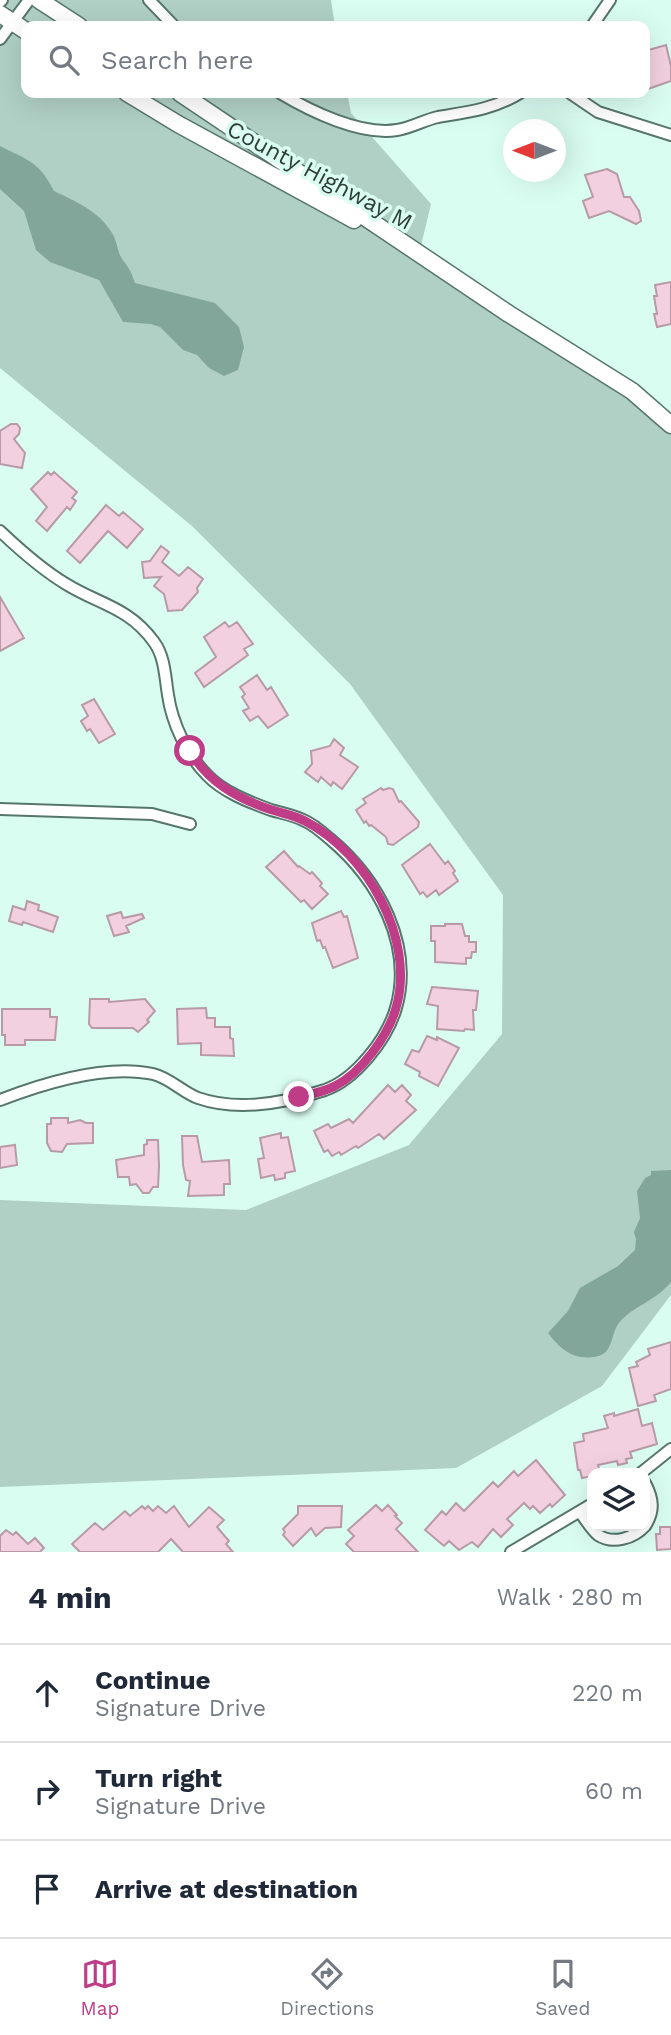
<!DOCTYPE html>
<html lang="en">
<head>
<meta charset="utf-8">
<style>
	:root { --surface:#fff; --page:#f2f2f3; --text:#1f2937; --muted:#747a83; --line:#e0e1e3; --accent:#be3d86 }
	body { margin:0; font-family:"Work Sans",sans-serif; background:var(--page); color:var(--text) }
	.controls { position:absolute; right:21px; bottom:21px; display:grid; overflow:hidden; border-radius:14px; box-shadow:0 7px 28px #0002 }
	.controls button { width:63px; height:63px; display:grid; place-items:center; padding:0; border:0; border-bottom:2px solid var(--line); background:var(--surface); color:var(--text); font:35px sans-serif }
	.compass { position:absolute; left:503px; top:119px; width:63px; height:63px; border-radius:50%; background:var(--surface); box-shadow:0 7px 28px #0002; rotate:270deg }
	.stop { position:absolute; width:21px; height:21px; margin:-16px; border:5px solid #be3d86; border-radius:50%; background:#fff }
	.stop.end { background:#be3d86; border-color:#fff; box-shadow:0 2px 7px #0008 }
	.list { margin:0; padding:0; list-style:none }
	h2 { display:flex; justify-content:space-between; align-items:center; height:91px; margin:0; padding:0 28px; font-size:30px }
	h2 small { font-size:23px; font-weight:400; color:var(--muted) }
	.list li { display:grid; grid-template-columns:46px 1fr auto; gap:21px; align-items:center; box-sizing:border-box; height:98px; padding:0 28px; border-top:2px solid var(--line) }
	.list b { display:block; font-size:26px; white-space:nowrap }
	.list p { margin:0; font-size:23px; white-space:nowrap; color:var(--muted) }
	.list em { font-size:23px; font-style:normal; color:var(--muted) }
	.icon { flex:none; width:38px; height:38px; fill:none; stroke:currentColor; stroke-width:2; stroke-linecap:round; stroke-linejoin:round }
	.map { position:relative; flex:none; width:671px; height:1552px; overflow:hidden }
	.search { position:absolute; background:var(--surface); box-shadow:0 7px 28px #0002; left:21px; right:21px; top:21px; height:77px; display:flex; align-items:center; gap:18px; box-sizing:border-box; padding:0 24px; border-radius:14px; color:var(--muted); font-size:26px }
	.sheet { height:385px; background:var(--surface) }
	nav { display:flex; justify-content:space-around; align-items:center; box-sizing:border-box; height:98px; border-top:2px solid var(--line); background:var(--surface); font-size:19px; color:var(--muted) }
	nav a { display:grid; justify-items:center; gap:4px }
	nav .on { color:var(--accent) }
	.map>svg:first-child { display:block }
	.green { fill:#b0d0c5 }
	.water { fill:#83a69b }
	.building { fill:#f2d0df; stroke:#b89aa7; stroke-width:2 }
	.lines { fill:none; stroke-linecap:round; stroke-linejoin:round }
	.minor-casing { stroke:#56766d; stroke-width:14 }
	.secondary-casing { stroke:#56766d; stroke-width:19 }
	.minor { stroke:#fff; stroke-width:10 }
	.secondary { stroke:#fff; stroke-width:16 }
	.route { stroke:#be3d86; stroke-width:9 }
	.labels { text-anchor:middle; stroke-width:7; stroke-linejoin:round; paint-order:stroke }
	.street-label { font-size:23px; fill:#2f3d39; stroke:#dafdf2 }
</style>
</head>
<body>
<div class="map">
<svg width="671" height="1552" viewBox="0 0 671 1552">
	<rect width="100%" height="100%" fill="#dafdf2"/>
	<!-- green -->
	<path class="green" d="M2,0H331L335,26H26V93H347L351,113L431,204L419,254L671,425V1295L602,1386L456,1468L0,1487V1200L246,1210L409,1145L502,1034L503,895L350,684L192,526L0,368V2Z"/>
	<!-- water -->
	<path class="water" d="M0,146C27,160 39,161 54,191C75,201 99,211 112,233C117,240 117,251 122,259C129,268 131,271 135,283L215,303L239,327L244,347L238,370L224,376L209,368L197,355L183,350L160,327L151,324L123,322L99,280L50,262L36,250L24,211L0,189Z
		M671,1170V1282C656,1301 631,1307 619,1323C613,1330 613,1341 608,1349C605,1354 600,1356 594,1357C573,1360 560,1349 548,1333L568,1311L580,1288L618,1266L635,1250L636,1239L634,1232L640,1218L637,1191L645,1178L651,1175V1171Z"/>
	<!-- building -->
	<path class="building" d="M666,45L671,66V81L645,90V51Z
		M607,169L617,174L624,197H630L639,211L641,221L636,224L609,211L589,218L583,201L593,197L585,175Z
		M671,282V324L657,327L654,314H657L654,296H657L655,285Z
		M11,424H17L20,428L19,434L14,439L25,453L22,468L0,464V431Z
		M48,472L51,475L54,472L77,492L72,498L76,501L70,510L67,507L47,531L36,521L47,507L31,489Z
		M106,505L119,516L123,512L143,529L127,548L108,531L80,563L67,551Z
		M161,546L169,552L162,562L179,576L188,567L203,579L197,588L198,592L182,610L168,611L164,594L154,586L161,577L144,578L142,562L150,561Z
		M0,597L24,638L0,651Z
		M225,622L229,627L237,622L253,644L244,649L248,655L204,687L195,673L216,657L204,637Z
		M257,675L267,690L271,687L288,715L268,728L258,716L250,721L243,711L249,708L242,697L245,694L240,687Z
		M94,699L115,734L99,743L90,729L87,731L81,721L88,716L82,705Z
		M334,739L344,748L340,755L358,767L342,789L333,782L331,786L321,777L318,782L305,772L312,764L311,751L330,746Z
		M381,788L383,790L389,788L393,789L399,802L401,801L419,822L418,827L393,845L388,844L386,837L371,825L369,826L366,821L364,823L356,810L366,803L363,799Z
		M430,844L445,864L448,861L455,871L453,873L458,881L439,895L436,890L427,897L423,892L420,894L402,865Z
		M284,851L298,867L299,866L310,874L312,872L322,883L320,886L328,894L312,909L304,900L301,902L266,867Z
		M27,901L39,905L38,910L58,917L53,932L23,922L22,925L9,921L13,906L25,910Z
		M341,911L344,917L347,916L358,958L333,968L325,947L323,948L320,940L317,941L312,923Z
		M121,912L123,918L142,914L144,918L126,926L129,932L114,936L107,916Z
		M445,924H462L465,936H469V942H476V952H472L471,958H466V964L435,962V941H431V926H445Z
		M432,987L478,991L476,1010H473L474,1030L465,1029L464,1031L437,1029L438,1006L427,1004Z
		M90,999H109V1002L145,999L155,1011L147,1020L149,1022L138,1032L133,1028H92L89,1024Z
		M206,1008L207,1018H215V1027H230V1038L233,1039L234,1056L201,1055V1043L178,1044L177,1009Z
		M2,1009H50V1017H57L55,1040H25V1045H5V1035H2Z
		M427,1036L437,1040V1037L459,1048L438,1086L419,1076L420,1072L405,1064L412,1050L419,1052Z
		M388,1085L395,1092L402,1085L411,1095L406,1101L416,1110L384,1139L379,1134L358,1148L356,1146L341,1155L339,1152L332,1156L328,1150L324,1152L314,1131L328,1124L331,1128L349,1119L353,1123Z
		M51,1118H68V1123L80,1120L86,1123H93V1143L67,1144L62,1152L51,1151L47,1143V1124H51Z
		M281,1133V1138L288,1137L295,1171L285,1173V1178L275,1180L274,1175L261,1178L258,1159L264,1158L260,1138Z
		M182,1136H197L202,1162L229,1160L230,1184H224V1195L188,1196L190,1181L186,1180L183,1165Z
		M147,1140H158L159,1166L158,1187H153L149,1193H143L136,1184L130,1185L129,1177H118L116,1160L144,1155V1145L147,1144Z
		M15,1145L17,1165L0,1168V1147Z
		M671,1342V1389L654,1395L656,1401L638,1406L629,1368L638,1366L636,1362L650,1355L648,1349Z
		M638,1409L642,1426L652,1423L657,1444L630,1452L632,1458L626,1459L627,1463L618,1465L617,1461L598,1465L600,1473H592V1476L582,1478L580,1470H578L574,1443L584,1441L583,1434L608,1428L604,1416L614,1413V1416Z
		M536,1460L565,1495L552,1507L550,1504L540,1513L533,1506L530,1509L524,1503L507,1519L513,1525L501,1537L493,1529L478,1547L472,1542L459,1550L449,1541L444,1546L425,1530L442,1511L446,1515L456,1503L464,1511L493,1482L498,1487L514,1471L518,1476Z
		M376,1505L382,1511L388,1505L397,1515L395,1516L402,1523L396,1529L418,1552H354L346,1544L354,1536L348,1530Z
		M142,1506L145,1509L148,1506L153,1511L158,1506L166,1513L174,1506L189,1527L209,1507L224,1520L217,1527L229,1541L226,1544L233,1552H183L171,1539L158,1552H80L72,1544L95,1523L103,1530L125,1511L130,1516Z
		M298,1506H342L341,1527L325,1528L316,1536L311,1528L293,1546L283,1535L285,1532L283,1529L298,1514Z
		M660,1527H671V1549L657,1550L656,1534H660Z
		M6,1530L13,1535L16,1532L28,1544L35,1538L44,1548L40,1552H0V1536Z"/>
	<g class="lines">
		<!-- minor casing -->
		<g class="minor-casing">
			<path id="minor" d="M149,0L174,26
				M0,2L2,0
				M592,26L610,0
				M0,39L29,0
				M280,93C310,111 361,136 397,130C411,128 424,120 438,117C468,112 494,109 520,93
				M570,93L598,112L671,135
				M0,531C20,550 43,570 66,584C98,604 129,607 154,642C165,657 165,677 168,695C172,723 187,755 207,775C223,792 249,802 271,810C281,813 293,815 303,820C313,824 322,832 330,839C378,879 414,945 396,1008C387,1039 356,1079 325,1090C285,1103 238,1112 198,1098C182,1092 170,1078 153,1074C106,1064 44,1083 0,1100
				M0,809L152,814L190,824
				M641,1473L671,1449
				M645,1483C653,1498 655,1511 645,1526
				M580,1512C585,1519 591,1529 598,1535C613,1545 634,1538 645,1526
				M511,1552L592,1504"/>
		</g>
		<!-- secondary casing -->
		<g class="secondary-casing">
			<path id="secondary" d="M39,0L79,26
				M0,14L26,31
				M127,93L178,124L354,220
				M180,93L509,314L632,391L671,425"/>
		</g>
		<!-- minor -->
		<use href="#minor" class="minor"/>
		<!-- secondary -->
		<use href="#secondary" class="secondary"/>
	</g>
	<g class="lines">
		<!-- route -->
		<path class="route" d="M190,751C208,782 237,798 269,809C281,813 294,815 305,821C367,853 416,939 396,1008C388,1036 361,1073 335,1086C324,1092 311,1094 299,1097"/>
	</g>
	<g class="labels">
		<!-- street labels -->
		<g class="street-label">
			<text transform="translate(320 175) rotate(28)" y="8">County Highway M</text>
		</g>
	</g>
</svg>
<div class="controls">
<button><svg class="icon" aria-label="layers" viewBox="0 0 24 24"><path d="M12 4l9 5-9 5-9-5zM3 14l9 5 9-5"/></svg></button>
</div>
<svg class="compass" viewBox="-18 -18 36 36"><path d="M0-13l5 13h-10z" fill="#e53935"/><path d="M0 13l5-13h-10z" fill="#747a83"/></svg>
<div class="stop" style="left:190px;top:751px"></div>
<div class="stop end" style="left:299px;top:1097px"></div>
<div class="search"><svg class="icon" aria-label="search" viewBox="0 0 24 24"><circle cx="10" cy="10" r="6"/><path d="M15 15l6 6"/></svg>Search here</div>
</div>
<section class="sheet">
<h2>4 min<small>Walk · 280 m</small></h2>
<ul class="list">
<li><svg class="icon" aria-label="ahead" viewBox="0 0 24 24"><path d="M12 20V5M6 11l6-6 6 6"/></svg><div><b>Continue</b><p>Signature Drive</p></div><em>220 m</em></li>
<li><svg class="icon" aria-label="right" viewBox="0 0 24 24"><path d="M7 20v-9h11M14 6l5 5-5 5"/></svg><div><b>Turn right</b><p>Signature Drive</p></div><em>60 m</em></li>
<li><svg class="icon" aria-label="arrive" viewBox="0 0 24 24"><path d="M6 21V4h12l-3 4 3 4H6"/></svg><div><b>Arrive at destination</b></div></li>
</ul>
</section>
<nav>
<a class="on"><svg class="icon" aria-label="map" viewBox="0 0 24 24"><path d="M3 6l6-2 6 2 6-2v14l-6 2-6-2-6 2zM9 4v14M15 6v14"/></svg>Map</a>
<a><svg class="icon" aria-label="directions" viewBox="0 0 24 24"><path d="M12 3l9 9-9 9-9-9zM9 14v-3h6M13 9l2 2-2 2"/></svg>Directions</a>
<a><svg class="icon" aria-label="saved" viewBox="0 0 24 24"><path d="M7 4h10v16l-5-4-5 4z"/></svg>Saved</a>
</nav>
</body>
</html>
